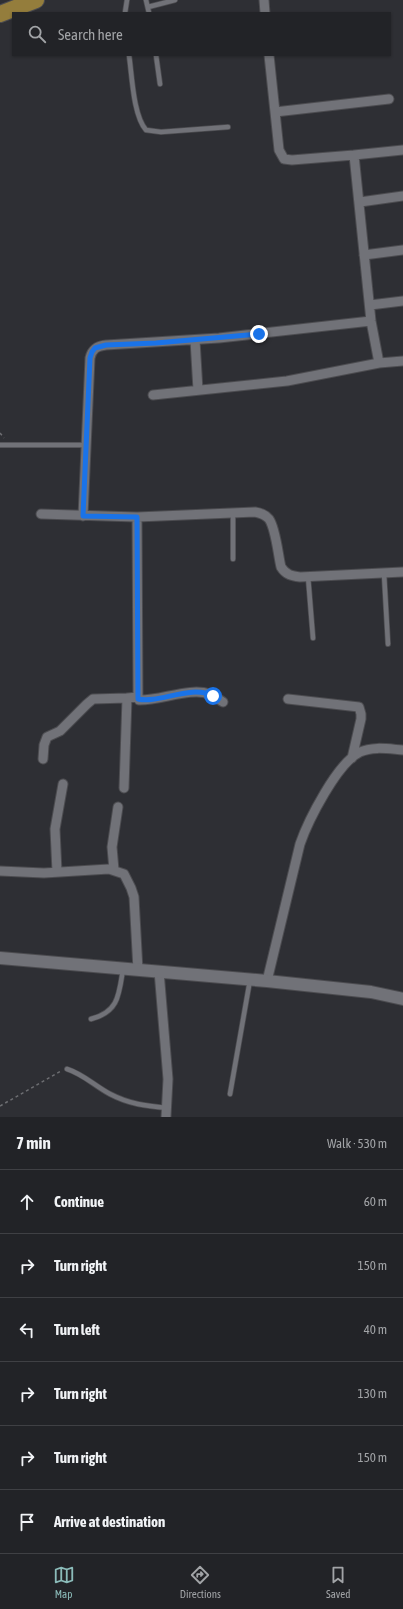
<!DOCTYPE html>
<html lang="en">
<head>
<meta charset="utf-8">
<style>
	:root { --surface:#222327; --page:#2e2f33; --text:#f1f3f6; --muted:#a2a4a7; --line:#3f4044; --accent:#8bbbb9 }
	body { margin:0; font-family:"Asap Condensed",sans-serif; background:var(--page); color:var(--text) }
	.stop { position:absolute; width:12px; height:12px; margin:-9px; border:3px solid #1a73e8; border-radius:50%; background:#fff }
	.stop.end { background:#1a73e8; border-color:#fff; box-shadow:0 1px 4px #0008 }
	.list { margin:0; padding:0; list-style:none }
	h2 { display:flex; justify-content:space-between; align-items:center; height:52px; margin:0; padding:0 16px; font-size:17px }
	h2 small { font-size:13px; font-weight:400; color:var(--muted) }
	.list li { display:grid; grid-template-columns:26px 1fr auto; gap:12px; align-items:center; box-sizing:border-box; height:64px; padding:0 16px; border-top:1px solid var(--line) }
	.list b { display:block; font-size:15px; white-space:nowrap }
	.list em { font-size:13px; font-style:normal; color:var(--muted) }
	.icon { flex:none; width:22px; height:22px; fill:none; stroke:currentColor; stroke-width:2; stroke-linecap:round; stroke-linejoin:round }
	.map { position:relative; flex:none; width:403px; height:1117px; overflow:hidden }
	.search { position:absolute; background:var(--surface); box-shadow:0 1px 3px #0004; left:12px; right:12px; top:12px; height:44px; display:flex; align-items:center; gap:10px; box-sizing:border-box; padding:0 14px; border-radius:0px; color:var(--muted); font-size:15px }
	.sheet { height:436px; background:var(--surface) }
	nav { display:flex; justify-content:space-around; align-items:center; box-sizing:border-box; height:56px; border-top:1px solid var(--line); background:var(--surface); font-size:11px; color:var(--muted) }
	nav a { display:grid; justify-items:center; gap:2px }
	nav .on { color:var(--accent) }
	.map>svg:first-child { display:block }
	.lines { fill:none; stroke-linecap:round; stroke-linejoin:round }
	.service-casing { stroke:#4c4c50; stroke-width:6 }
	.minor-casing { stroke:#4c4c50; stroke-width:11 }
	.tertiary-casing { stroke:#4c4c50; stroke-width:14 }
	.trunk-casing { stroke:#4c4c50; stroke-width:18 }
	.path { stroke:#6d6e72; stroke-width:1.5; stroke-dasharray:3 3; stroke-linecap:butt }
	.service { stroke:#717278; stroke-width:4.5 }
	.minor { stroke:#717278; stroke-width:9 }
	.tertiary { stroke:#717278; stroke-width:12 }
	.trunk { stroke:#947d3c; stroke-width:16 }
	.route { stroke:#1a73e8; stroke-width:5 }
</style>
</head>
<body>
<div class="map">
<svg width="403" height="1117" viewBox="0 0 403 1117">
	<rect width="100%" height="100%" fill="#2e2f34"/>
	<g class="lines">
		<!-- service casing -->
		<g class="service-casing">
			<path id="service" d="M146,0L149,13
				M148,7L175,0
				M125,13L127,0
				M129,55C132,75 133,115 146,130L161,132L228,127
				M156,55L160,84
				M0,445H87
				M233,559V513
				M384,573L388,644
				M308,576L313,638
				M91,1019C119,1012 119,994 123,969
				M67,1069C83,1074 95,1086 110,1094C129,1104 146,1106 167,1108
				M230,1094L250,980"/>
		</g>
		<!-- minor casing -->
		<g class="minor-casing">
			<path id="minor" d="M264,0L265,13
				M269,55L279,150L284,159L292,160L354,155L371,321L379,363
				M275,112L389,99
				M354,155L403,150
				M360,202L403,196
				M364,255L403,250
				M370,305L403,301
				M195,340L198,390
				M153,395L287,381L379,363L403,361
				M41,514L137,517L255,512C260,513 265,514 269,519C276,529 278,555 281,567C286,575 292,576 300,577L403,572
				M83,516L90,358C92,349 97,346 106,345L219,338L371,321
				M138,697L139,700C159,701 191,687 209,694C214,696 219,699 223,702
				M288,699L359,707L361,714V719L352,758
				M43,759L44,745L47,737L60,731L87,704L93,699L127,698
				M124,788L127,698L138,697L137,517
				M114,870L112,847L118,807
				M0,871L44,873L109,869L124,874L131,888L134,897L138,970
				M57,872L55,829L63,784
				M159,971L168,1079L166,1117
				M267,981L300,844C308,821 337,763 360,752C373,746 389,749 403,750"/>
		</g>
		<!-- tertiary casing -->
		<g class="tertiary-casing">
			<path id="tertiary" d="M0,958L267,981L371,992L403,999"/>
		</g>
		<!-- trunk casing -->
		<g class="trunk-casing">
			<path id="trunk" d="M0,14L36,0"/>
		</g>
		<!-- path -->
		<path class="path" d="M0,433L4,438
			M0,1106L61,1071"/>
		<!-- service -->
		<use href="#service" class="service"/>
		<!-- minor -->
		<use href="#minor" class="minor"/>
		<!-- tertiary -->
		<use href="#tertiary" class="tertiary"/>
		<!-- trunk -->
		<use href="#trunk" class="trunk"/>
	</g>
	<g class="lines">
		<!-- route -->
		<path class="route" d="M213,696C191,684 159,704 138,699L137,517L83,516L90,358L92,352L95,348L106,345L156,343L259,334"/>
	</g>
</svg>
<div class="stop" style="left:213px;top:696px"></div>
<div class="stop end" style="left:259px;top:334px"></div>
<div class="search"><svg class="icon" aria-label="search" viewBox="0 0 24 24"><circle cx="10" cy="10" r="6"/><path d="M15 15l6 6"/></svg>Search here</div>
</div>
<section class="sheet">
<h2>7 min<small>Walk · 530 m</small></h2>
<ul class="list">
<li><svg class="icon" aria-label="ahead" viewBox="0 0 24 24"><path d="M12 20V5M6 11l6-6 6 6"/></svg><div><b>Continue</b></div><em>60 m</em></li>
<li><svg class="icon" aria-label="right" viewBox="0 0 24 24"><path d="M7 20v-9h11M14 6l5 5-5 5"/></svg><div><b>Turn right</b></div><em>150 m</em></li>
<li><svg class="icon" aria-label="left" viewBox="0 0 24 24"><path d="M17 20v-9H6M10 6l-5 5 5 5"/></svg><div><b>Turn left</b></div><em>40 m</em></li>
<li><svg class="icon" aria-label="right" viewBox="0 0 24 24"><path d="M7 20v-9h11M14 6l5 5-5 5"/></svg><div><b>Turn right</b></div><em>130 m</em></li>
<li><svg class="icon" aria-label="right" viewBox="0 0 24 24"><path d="M7 20v-9h11M14 6l5 5-5 5"/></svg><div><b>Turn right</b></div><em>150 m</em></li>
<li><svg class="icon" aria-label="arrive" viewBox="0 0 24 24"><path d="M6 21V4h12l-3 4 3 4H6"/></svg><div><b>Arrive at destination</b></div></li>
</ul>
</section>
<nav>
<a class="on"><svg class="icon" aria-label="map" viewBox="0 0 24 24"><path d="M3 6l6-2 6 2 6-2v14l-6 2-6-2-6 2zM9 4v14M15 6v14"/></svg>Map</a>
<a><svg class="icon" aria-label="directions" viewBox="0 0 24 24"><path d="M12 3l9 9-9 9-9-9zM9 14v-3h6M13 9l2 2-2 2"/></svg>Directions</a>
<a><svg class="icon" aria-label="saved" viewBox="0 0 24 24"><path d="M7 4h10v16l-5-4-5 4z"/></svg>Saved</a>
</nav>
</body>
</html>
